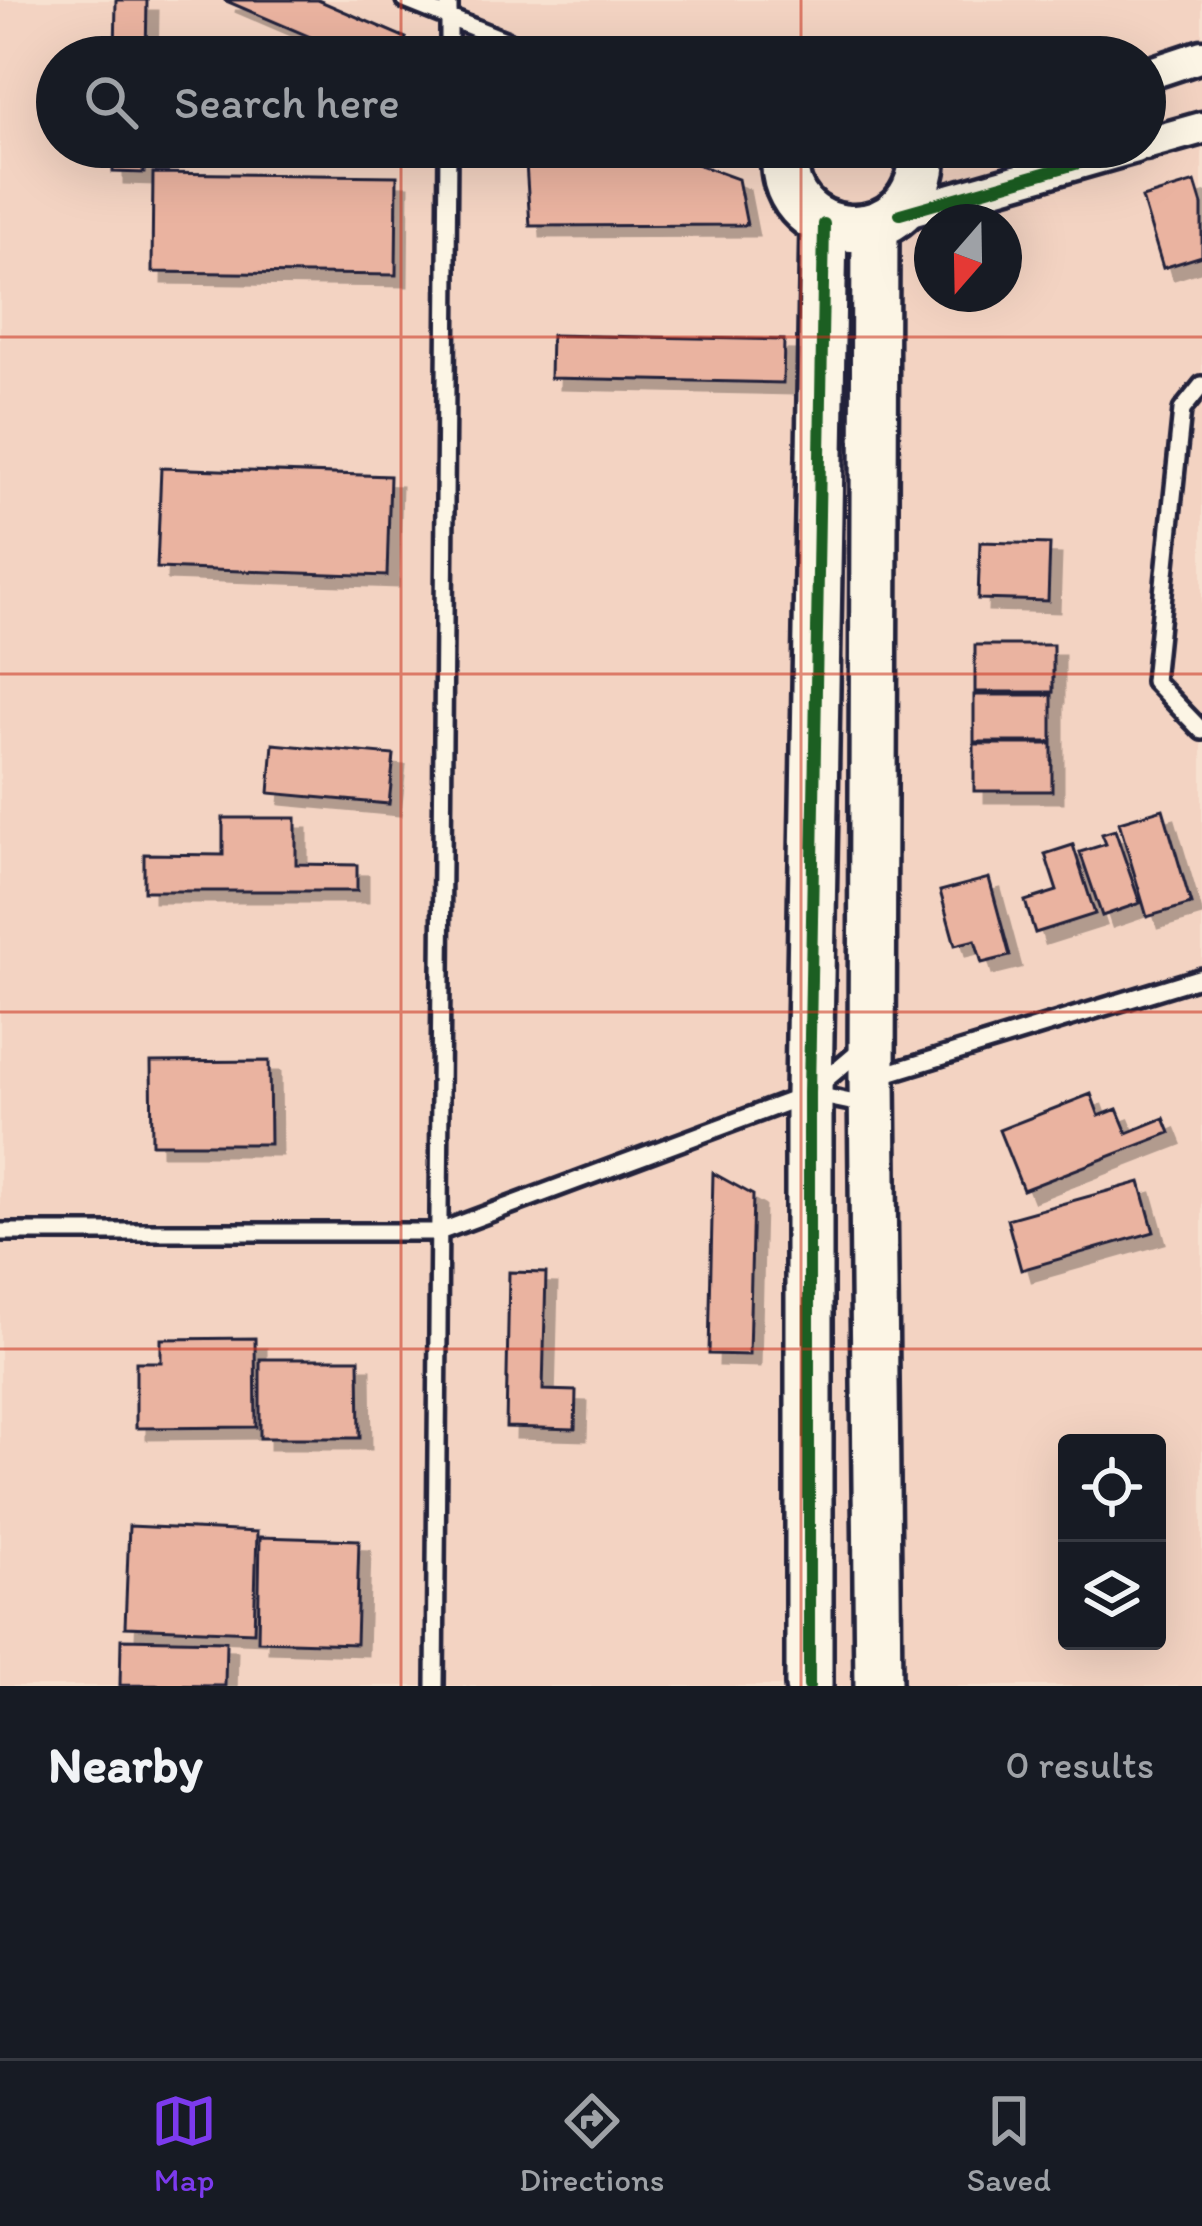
<!DOCTYPE html>
<html lang="en">
<head>
<meta charset="utf-8">
<style>
	:root { --surface:#171b24; --page:#242831; --text:#f1f3f6; --muted:#9ea1a6; --line:#363941; --accent:#7c3aed }
	body { margin:0; font-family:Itim,sans-serif; background:var(--page); color:var(--text) }
	.controls { position:absolute; right:36px; bottom:36px; display:grid; overflow:hidden; border-radius:12px; box-shadow:0 12px 48px #0002 }
	.controls button { width:108px; height:108px; display:grid; place-items:center; padding:0; border:0; border-bottom:3px solid var(--line); background:var(--surface); color:var(--text); font:60px sans-serif }
	.compass { position:absolute; left:914px; top:204px; width:108px; height:108px; border-radius:50%; background:var(--surface); box-shadow:0 12px 48px #0002; rotate:200deg }
	.list { margin:0; padding:0; list-style:none }
	h2 { display:flex; justify-content:space-between; align-items:center; height:156px; margin:0; padding:0 48px; font-size:51px }
	h2 small { font-size:39px; font-weight:400; color:var(--muted) }
	.icon { flex:none; width:66px; height:66px; fill:none; stroke:currentColor; stroke-width:2; stroke-linecap:round; stroke-linejoin:round }
	.map { position:relative; flex:none; width:1202px; height:1686px; overflow:hidden }
	.search { position:absolute; background:var(--surface); box-shadow:0 12px 48px #0002; left:36px; right:36px; top:36px; height:132px; display:flex; align-items:center; gap:30px; box-sizing:border-box; padding:0 42px; border-radius:66px; color:var(--muted); font-size:45px }
	.sheet { height:372px; background:var(--surface) }
	nav { display:flex; justify-content:space-around; align-items:center; box-sizing:border-box; height:168px; border-top:3px solid var(--line); background:var(--surface); font-size:33px; color:var(--muted) }
	nav a { display:grid; justify-items:center; gap:6px }
	nav .on { color:var(--accent) }
	.map>svg:first-child { display:block }
	.built { fill:#f3d3c2; fill-rule:evenodd }
	.building { fill:#eab3a0; stroke:#22223b; stroke-width:3; filter:url(#shadow) }
	.lines { fill:none; stroke-linecap:round; stroke-linejoin:round }
	.lane-casing { stroke:#22223b; stroke-width:24 }
	.street-casing { stroke:#22223b; stroke-width:39 }
	.secondary-casing { stroke:#22223b; stroke-width:54 }
	.lane { stroke:#fcf5e5; stroke-width:15 }
	.street { stroke:#fcf5e5; stroke-width:30 }
	.secondary { stroke:#fcf5e5; stroke-width:45 }
	.cycleway-casing { stroke:#fcf5e5; stroke-width:20 }
	.cycleway { stroke:#1b5e20; stroke-width:12 }
	.grid { fill:none; stroke:#c8321e; stroke-width:3; stroke-opacity:0.55 }
</style>
</head>
<body>
<div class="map">
<svg width="1202" height="1686" viewBox="0 0 1202 1686">
	<defs>
		<filter id="shadow"><feDropShadow dx="11" dy="11" stdDeviation="0" flood-color="#0004"/></filter>
	</defs>
	<rect width="100%" height="100%" fill="#f7e1d0"/>
	<filter id="ink" filterUnits="userSpaceOnUse"><feTurbulence type="fractalNoise" baseFrequency=".00833" numOctaves="2"/><feDisplacementMap in="SourceGraphic" scale="24" xChannelSelector="R" yChannelSelector="G"/><feConvolveMatrix kernelMatrix="1 2 1 2 8 2 1 2 1" color-interpolation-filters="sRGB"/></filter>
	<g filter="url(#ink)">
		<!-- built -->
		<path class="built" d="M0,0H1202V1686H0ZM57,57H1145V147H57ZM932,222H1004V294H932ZM1067,1443H1157V1641H1067Z"/>
		<!-- building -->
		<path class="building" d="M116,0H147L146,57H115Z
			M224,0H318L406,38L397,57H357Z
			M113,147H145L144,173L113,172Z
			M525,147H650L738,179L747,225L530,226Z
			M153,173L397,176L396,275L152,272Z
			M1195,182L1202,205V256L1163,268L1142,198Z
			M551,335L784,340L783,383L550,378Z
			M161,468L390,476L387,576L157,568Z
			M980,542L1050,544L1048,601L978,599Z
			M975,645H1053V692H975Z
			M974,695H1052V742H974Z
			M273,744L394,755L389,804L269,793Z
			M974,744H1052V791H974Z
			M1163,809L1191,904L1147,917L1119,822Z
			M223,818H296V864L357,865V891H144V854L223,855Z
			M1115,830L1140,903L1102,916L1080,852L1106,844L1102,834Z
			M1073,845L1095,914L1035,933L1025,901L1057,891L1045,854Z
			M989,878L1010,956L982,963L975,940L955,945L940,891Z
			M269,1061L270,1144H152L151,1062Z
			M1091,1094L1099,1116L1117,1109L1127,1133L1164,1118L1170,1133L1023,1190L999,1130Z
			M713,1173L753,1195L749,1355L709,1354Z
			M1140,1182L1154,1232L1021,1270L1007,1219Z
			M509,1272L546,1273L543,1390L576,1391L575,1429L506,1427Z
			M255,1338L256,1427L136,1428V1362H161V1339Z
			M260,1359H359L360,1438H260Z
			M129,1526L257,1532L254,1632L125,1627Z
			M260,1537L359,1540L356,1644L258,1641Z
			M121,1639L226,1641L225,1686L120,1685Z"/>
		<g class="lines">
			<!-- lane casing -->
			<g class="lane-casing">
				<path id="lane" d="M405,0L547,57
					M449,57V0
					M1202,385L1182,410L1154,681L1202,731
					M875,1077L1202,977
					M812,1094L865,1105
					M0,1232H439L809,1094L862,1049
					M435,1686L448,147"/>
			</g>
			<!-- street casing -->
			<g class="street-casing">
				<path id="street" d="M1145,75L1202,56
					M1145,144L1202,128
					M900,214L1135,147"/>
			</g>
			<!-- secondary casing -->
			<g class="secondary-casing">
				<path id="secondary" d="M786,147C769,247 925,264 923,147
					M875,227L872,1077L878,1686
					M809,1686V1094L824,224"/>
			</g>
			<!-- lane -->
			<use href="#lane" class="lane"/>
			<!-- street -->
			<use href="#street" class="street"/>
			<!-- secondary -->
			<use href="#secondary" class="secondary"/>
			<!-- cycleway casing -->
			<g class="cycleway-casing">
				<path id="cycleway" d="M900,214L1135,147
					M809,1686V1094L824,224"/>
			</g>
			<!-- cycleway -->
			<use href="#cycleway" class="cycleway"/>
		</g>
	</g>
	<!-- grid -->
	<path class="grid" d="M401,0V57M801,0V57M401,147V1686M801,147V1686M0,337H1202M0,674H1202M0,1012H1202M0,1349H1202"/>
</svg>
<div class="controls">
<button><svg class="icon" aria-label="locate" viewBox="0 0 24 24"><circle cx="12" cy="12" r="6"/><path d="M12 2v4M12 18v4M2 12h4M18 12h4"/></svg></button>
<button><svg class="icon" aria-label="layers" viewBox="0 0 24 24"><path d="M12 4l9 5-9 5-9-5zM3 14l9 5 9-5"/></svg></button>
</div>
<svg class="compass" viewBox="-18 -18 36 36"><path d="M0-13l5 13h-10z" fill="#e53935"/><path d="M0 13l5-13h-10z" fill="#9ea1a6"/></svg>
<div class="search"><svg class="icon" aria-label="search" viewBox="0 0 24 24"><circle cx="10" cy="10" r="6"/><path d="M15 15l6 6"/></svg>Search here</div>
</div>
<section class="sheet">
<h2>Nearby<small>0 results</small></h2>
<ul class="list">
</ul>
</section>
<nav>
<a class="on"><svg class="icon" aria-label="map" viewBox="0 0 24 24"><path d="M3 6l6-2 6 2 6-2v14l-6 2-6-2-6 2zM9 4v14M15 6v14"/></svg>Map</a>
<a><svg class="icon" aria-label="directions" viewBox="0 0 24 24"><path d="M12 3l9 9-9 9-9-9zM9 14v-3h6M13 9l2 2-2 2"/></svg>Directions</a>
<a><svg class="icon" aria-label="saved" viewBox="0 0 24 24"><path d="M7 4h10v16l-5-4-5 4z"/></svg>Saved</a>
</nav>
</body>
</html>
